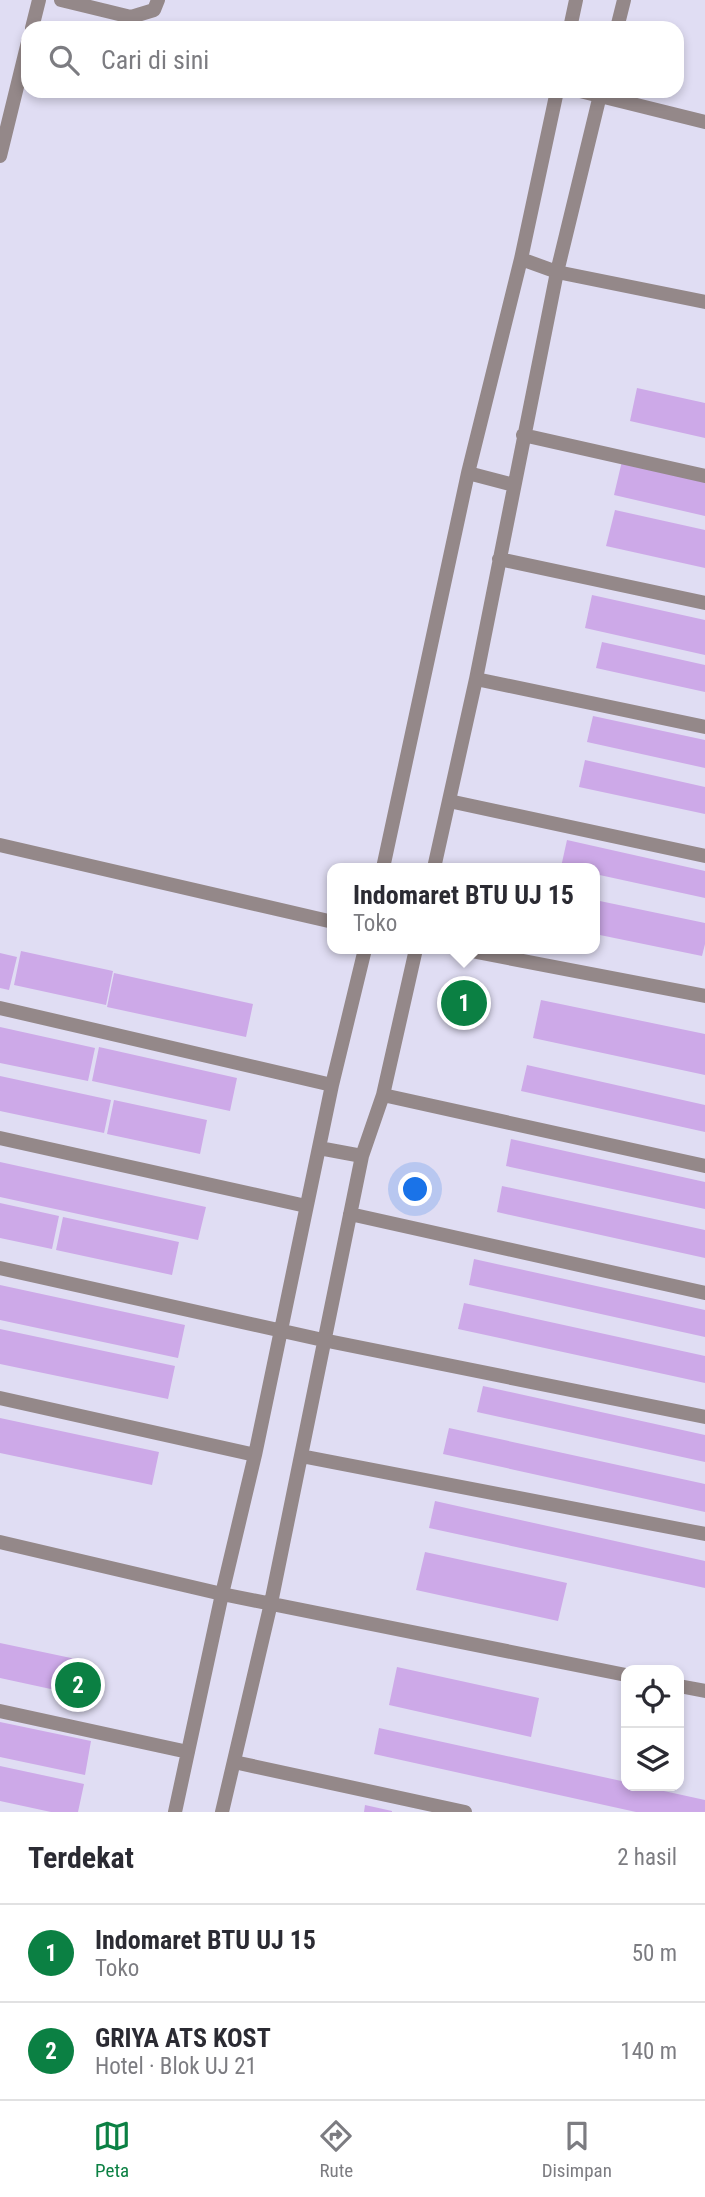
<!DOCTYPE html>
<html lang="id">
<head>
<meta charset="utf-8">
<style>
	:root { --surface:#fff; --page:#f2f2f3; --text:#2b2b33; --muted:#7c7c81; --line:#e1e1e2; --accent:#0b8043 }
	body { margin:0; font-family:"Roboto Condensed",sans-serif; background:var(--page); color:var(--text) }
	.controls { position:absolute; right:21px; bottom:21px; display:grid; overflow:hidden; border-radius:14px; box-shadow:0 4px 10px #0003 }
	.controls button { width:63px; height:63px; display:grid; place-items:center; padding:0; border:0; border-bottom:2px solid var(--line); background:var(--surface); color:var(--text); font:35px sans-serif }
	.you { position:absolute; left:416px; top:1190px; width:24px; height:24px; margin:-18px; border:5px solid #fff; border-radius:50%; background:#1a73e8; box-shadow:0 0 0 10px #1a73e833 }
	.badge { display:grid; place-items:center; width:46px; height:46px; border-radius:50%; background:var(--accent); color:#fff; font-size:23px; font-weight:700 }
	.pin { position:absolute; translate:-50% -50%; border:4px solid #fff; box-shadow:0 2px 7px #0006 }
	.popup { position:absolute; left:327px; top:863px; width:273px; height:91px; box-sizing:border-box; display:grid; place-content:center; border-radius:14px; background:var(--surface); filter:drop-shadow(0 2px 5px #0005); font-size:23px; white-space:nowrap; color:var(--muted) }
	.popup b { font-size:26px; color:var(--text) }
	.popup::after { content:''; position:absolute; left:50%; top:100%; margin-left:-14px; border:14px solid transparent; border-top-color:var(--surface) }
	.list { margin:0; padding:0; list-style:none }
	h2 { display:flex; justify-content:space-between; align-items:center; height:91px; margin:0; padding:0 28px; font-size:30px }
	h2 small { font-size:23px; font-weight:400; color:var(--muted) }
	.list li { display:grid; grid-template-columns:46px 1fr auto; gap:21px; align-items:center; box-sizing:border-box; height:98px; padding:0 28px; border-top:2px solid var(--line) }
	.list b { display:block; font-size:26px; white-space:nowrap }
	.list p { margin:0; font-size:23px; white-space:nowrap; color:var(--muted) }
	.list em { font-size:23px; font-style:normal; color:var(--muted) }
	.icon { flex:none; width:38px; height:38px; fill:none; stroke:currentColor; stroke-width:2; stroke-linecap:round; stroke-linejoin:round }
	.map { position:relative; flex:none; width:705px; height:1812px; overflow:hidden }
	.search { position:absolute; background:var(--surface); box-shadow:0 4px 10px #0003; left:21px; right:21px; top:21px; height:77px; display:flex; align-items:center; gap:18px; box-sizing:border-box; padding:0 24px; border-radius:21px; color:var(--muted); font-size:26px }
	.sheet { height:287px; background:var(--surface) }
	nav { display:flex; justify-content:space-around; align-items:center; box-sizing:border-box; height:98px; border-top:2px solid var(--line); background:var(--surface); font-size:19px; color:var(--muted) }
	nav a { display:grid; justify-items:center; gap:4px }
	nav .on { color:var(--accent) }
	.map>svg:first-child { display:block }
	.building { fill:#cda9e8 }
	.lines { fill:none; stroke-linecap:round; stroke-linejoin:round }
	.service { stroke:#948889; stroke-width:14 }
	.minor { stroke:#948889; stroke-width:14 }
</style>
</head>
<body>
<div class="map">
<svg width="705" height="1812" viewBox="0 0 705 1812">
	<rect width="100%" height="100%" fill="#e0ddf3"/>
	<!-- building -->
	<path class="building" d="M637,388L705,403V438L630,421Z
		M622,461L705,480V516L614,495Z
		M615,510L705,530V568L606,546Z
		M592,595L705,620V655L585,628Z
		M602,642L705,665V692L596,668Z
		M593,716L705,740V768L587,742Z
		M585,760L705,787V814L579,787Z
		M567,840L705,871V898L595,874V868L561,867Z
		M595,900L705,923V944L702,956L595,934Z
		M21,951L113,971L106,1005L14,985Z
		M0,953L17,957L9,990L0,988Z
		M114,973L253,1004L246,1037L107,1007Z
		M541,1000L705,1034V1075L533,1038Z
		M0,1027L95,1048L88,1081L0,1063Z
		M99,1047L237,1078L230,1111L92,1081Z
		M527,1065L705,1105V1132L521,1091Z
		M0,1076L111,1100L104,1133L0,1111Z
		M114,1100L207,1120L200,1154L107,1134Z
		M511,1139L705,1182V1209L506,1166Z
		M0,1162L206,1207L198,1240L0,1197Z
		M502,1186L705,1230V1258L497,1212Z
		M0,1203L59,1216L52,1249L0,1238Z
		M63,1217L179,1242L172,1275L56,1250Z
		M474,1259L705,1310V1337L469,1285Z
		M0,1285L185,1325L178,1358L0,1320Z
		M464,1303L705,1356V1383L458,1329Z
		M0,1329L175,1366L168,1399L0,1364Z
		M483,1386L705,1435V1462L477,1412Z
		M0,1418L159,1452L152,1485L0,1453Z
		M449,1428L705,1484V1512L443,1454Z
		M435,1501L705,1561V1588L429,1528Z
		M425,1552L567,1583L558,1621L416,1590Z
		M0,1643L90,1662L83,1696L0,1678Z
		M397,1667L539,1698L531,1737L389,1705Z
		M0,1722L91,1741L85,1775L0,1757Z
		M379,1728L626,1782V1786H641L705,1800V1812H636L374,1754Z
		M0,1766L84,1784L78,1812H51L0,1801Z
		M365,1805L392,1811V1812H364Z"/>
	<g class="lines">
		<!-- service -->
		<path class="service" d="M61,0L131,17L154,10L158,0
			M580,91L705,122"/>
		<!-- minor -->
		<path class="minor" d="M32,28L39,0
			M570,28L576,0
			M617,28L624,0
			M0,156L28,42
			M521,259L557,272L705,302
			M523,435L705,476
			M468,473L514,485
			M499,559L705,603
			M476,679L705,727
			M449,801L705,856
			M0,845L333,922
			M383,868L468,473L521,259L557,91
			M434,868L476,679L557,272L601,91
			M461,949L705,996
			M0,1008L332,1085
			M383,1095L705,1166
			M0,1138L306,1206
			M319,1148L362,1156
			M350,1214L705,1293
			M0,1268L323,1340L705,1417
			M0,1398L255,1455
			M301,1456L705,1534
			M0,1542L222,1594L626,1675
			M679,1686L705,1691
			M0,1711L188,1752
			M234,1762L465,1812
			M175,1812L222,1594L255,1455L332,1085L365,949
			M222,1812L271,1603L362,1156L383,1095L416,949"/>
	</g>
</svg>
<div class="controls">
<button><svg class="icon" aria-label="locate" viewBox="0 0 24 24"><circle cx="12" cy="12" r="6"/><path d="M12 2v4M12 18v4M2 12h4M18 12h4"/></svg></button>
<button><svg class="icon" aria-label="layers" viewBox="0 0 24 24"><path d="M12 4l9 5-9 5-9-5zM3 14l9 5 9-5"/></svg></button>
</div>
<div class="you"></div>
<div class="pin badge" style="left:464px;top:1003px">1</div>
<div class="popup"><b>Indomaret BTU UJ 15</b>Toko</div>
<div class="pin badge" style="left:78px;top:1685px">2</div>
<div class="search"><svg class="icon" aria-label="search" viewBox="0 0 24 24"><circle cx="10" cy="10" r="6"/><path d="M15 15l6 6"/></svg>Cari di sini</div>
</div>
<section class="sheet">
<h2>Terdekat<small>2 hasil</small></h2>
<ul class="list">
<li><span class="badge">1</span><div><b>Indomaret BTU UJ 15</b><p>Toko</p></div><em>50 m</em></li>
<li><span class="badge">2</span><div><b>GRIYA ATS KOST</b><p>Hotel · Blok UJ 21</p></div><em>140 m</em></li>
</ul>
</section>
<nav>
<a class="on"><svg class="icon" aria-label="map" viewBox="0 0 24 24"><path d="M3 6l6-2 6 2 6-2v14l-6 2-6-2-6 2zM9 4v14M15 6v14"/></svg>Peta</a>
<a><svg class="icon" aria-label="directions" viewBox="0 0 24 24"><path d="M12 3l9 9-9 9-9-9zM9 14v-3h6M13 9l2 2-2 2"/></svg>Rute</a>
<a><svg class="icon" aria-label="saved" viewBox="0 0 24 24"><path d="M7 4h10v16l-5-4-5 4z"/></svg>Disimpan</a>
</nav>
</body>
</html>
